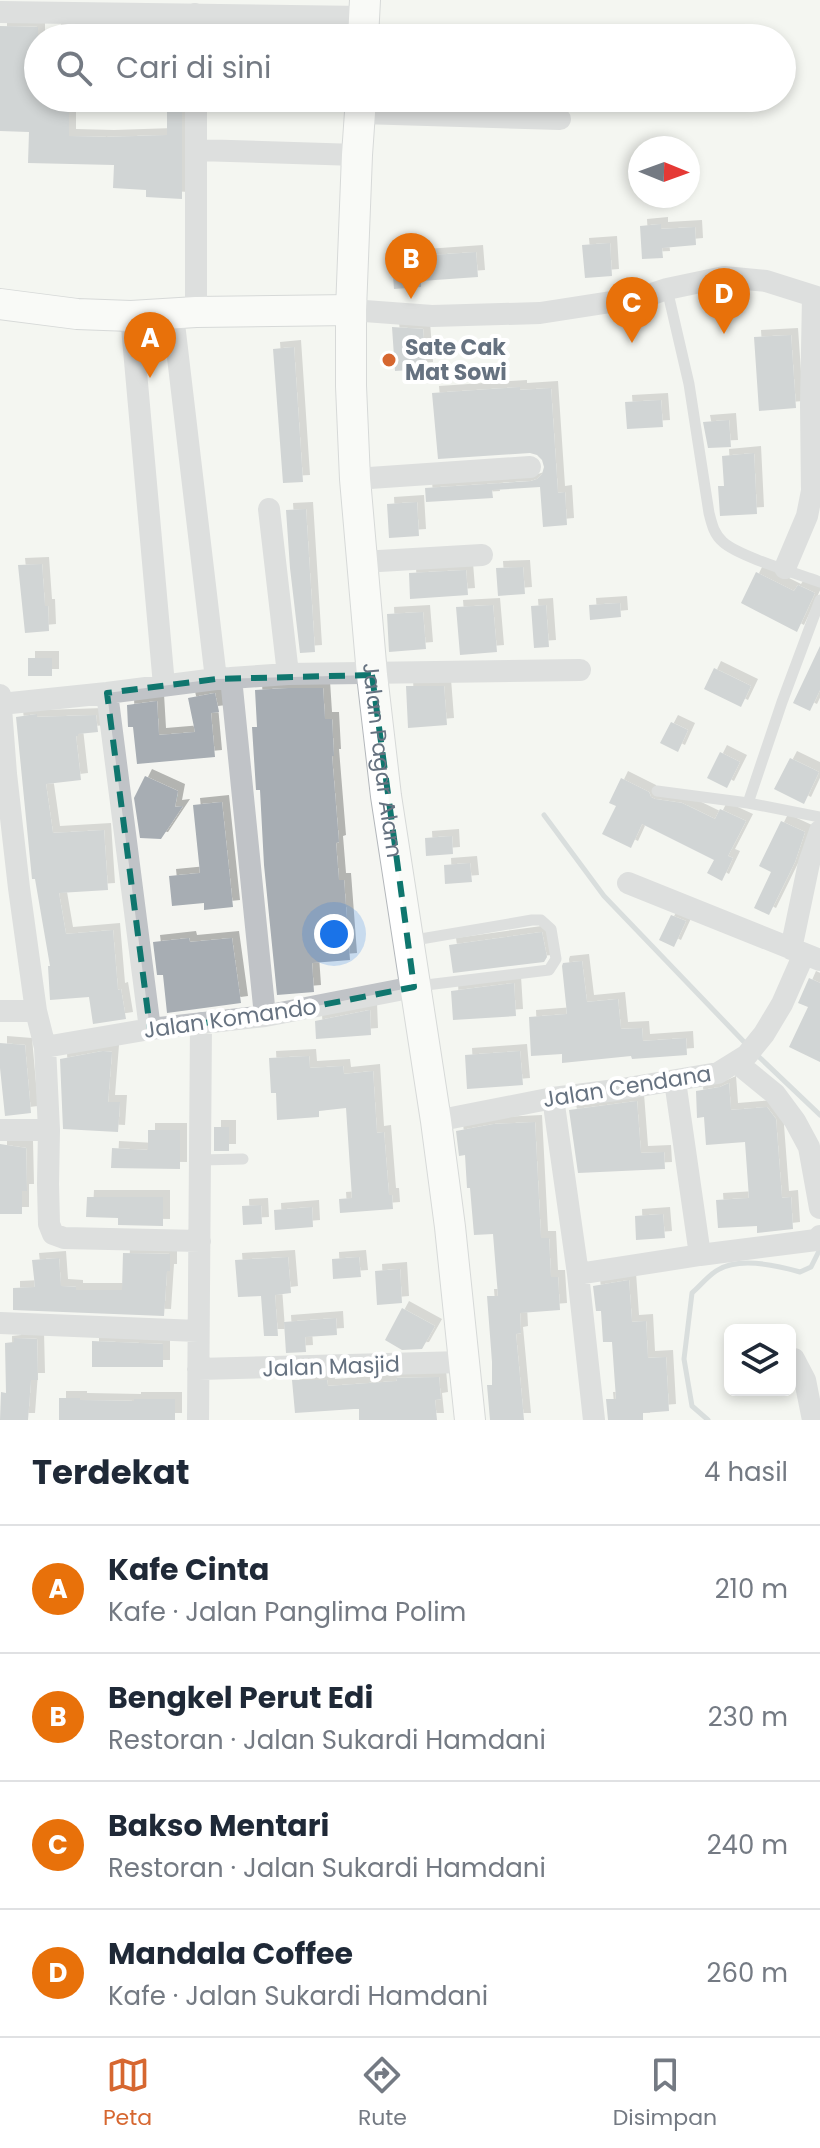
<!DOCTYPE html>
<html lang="id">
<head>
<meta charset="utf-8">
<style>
	:root { --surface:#fff; --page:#f6f6f7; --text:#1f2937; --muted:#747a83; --line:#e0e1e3; --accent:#d66730 }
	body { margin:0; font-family:Poppins,sans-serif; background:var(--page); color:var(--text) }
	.controls { position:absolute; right:24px; bottom:24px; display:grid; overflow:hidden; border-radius:12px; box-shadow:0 4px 12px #0003 }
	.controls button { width:72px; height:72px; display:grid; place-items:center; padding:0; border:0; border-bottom:2px solid var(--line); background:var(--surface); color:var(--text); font:40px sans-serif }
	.compass { position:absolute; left:628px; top:136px; width:72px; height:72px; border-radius:50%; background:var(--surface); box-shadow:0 4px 12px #0003; rotate:91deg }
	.you { position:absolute; left:334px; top:934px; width:28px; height:28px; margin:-20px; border:6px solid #fff; border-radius:50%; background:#1a73e8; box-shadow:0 0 0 12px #1a73e833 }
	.badge { display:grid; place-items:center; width:52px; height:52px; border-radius:50%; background:var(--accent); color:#fff; font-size:26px; font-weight:700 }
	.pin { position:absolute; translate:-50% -66px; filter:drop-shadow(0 2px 4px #0008) }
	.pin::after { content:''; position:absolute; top:42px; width:28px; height:24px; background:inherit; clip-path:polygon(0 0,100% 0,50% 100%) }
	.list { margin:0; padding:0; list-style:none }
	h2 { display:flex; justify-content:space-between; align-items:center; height:104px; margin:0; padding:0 32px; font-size:34px }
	h2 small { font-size:26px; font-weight:400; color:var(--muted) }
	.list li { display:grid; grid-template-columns:52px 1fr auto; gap:24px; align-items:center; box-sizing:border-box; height:128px; padding:0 32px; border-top:2px solid var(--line) }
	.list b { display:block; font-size:30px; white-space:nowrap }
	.list p { margin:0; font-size:26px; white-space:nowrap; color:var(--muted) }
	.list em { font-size:26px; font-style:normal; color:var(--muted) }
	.icon { flex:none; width:44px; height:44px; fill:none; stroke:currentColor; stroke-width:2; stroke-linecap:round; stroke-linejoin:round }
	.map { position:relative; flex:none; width:820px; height:1420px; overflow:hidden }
	.search { position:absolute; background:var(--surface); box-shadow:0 4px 12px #0003; left:24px; right:24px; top:24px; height:88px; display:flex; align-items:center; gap:20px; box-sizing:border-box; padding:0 28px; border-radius:44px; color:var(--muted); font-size:30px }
	.sheet { height:616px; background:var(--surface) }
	nav { display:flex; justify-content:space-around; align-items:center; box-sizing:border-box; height:112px; border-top:2px solid var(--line); background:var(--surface); font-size:22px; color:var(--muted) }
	nav a { display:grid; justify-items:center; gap:4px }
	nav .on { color:var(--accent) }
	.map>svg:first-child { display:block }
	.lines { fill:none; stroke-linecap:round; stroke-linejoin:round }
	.stream { stroke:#b8c1c6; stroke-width:5 }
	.building { fill:#a7adb3; filter:url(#shadow) }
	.secondary-casing { stroke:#b3b7bb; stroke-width:32 }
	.lane { stroke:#c0c3c7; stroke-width:11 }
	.street { stroke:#c0c3c7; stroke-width:22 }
	.secondary { stroke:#fff; stroke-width:30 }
	.marked { fill:none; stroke:#0f766e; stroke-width:6; stroke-dasharray:16 10; stroke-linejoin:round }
	.poi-dot { fill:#d66730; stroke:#fff; stroke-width:3 }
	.labels { text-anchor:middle; stroke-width:8; stroke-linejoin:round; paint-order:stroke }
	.poi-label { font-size:22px; font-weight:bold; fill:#667280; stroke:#fff; text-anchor:start }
	.street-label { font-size:22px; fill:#667280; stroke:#fff }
</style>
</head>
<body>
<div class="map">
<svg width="820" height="1420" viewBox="0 0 820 1420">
	<defs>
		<filter id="shadow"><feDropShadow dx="7" dy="-7" stdDeviation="0" flood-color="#0004"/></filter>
	</defs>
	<rect width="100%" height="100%" fill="#f4f5f1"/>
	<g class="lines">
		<!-- stream -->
		<path class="stream" d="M544,815L604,896L747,1045
			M757,1055L820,1115
			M708,1420L692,1406L684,1359L692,1293C700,1286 707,1277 716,1271C738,1256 776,1265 800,1272L811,1267L820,1249"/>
	</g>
	<!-- building -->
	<path class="building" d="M0,26L38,27V98H69V136L107,137L167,135V98H182V199L146,197V190L113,188L114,165L28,163L29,132L0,131Z
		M54,27L156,28V38H54Z
		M661,224V229L695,227L696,245L662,248L663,258L642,259L640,226Z
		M610,243L612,276L585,278L582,245Z
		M418,246L419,256L476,252L478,277L421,281V287L394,289L391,247Z
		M392,327L423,329L426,369L395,371Z
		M791,335L796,408L759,411L754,337Z
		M294,347L303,482L283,483L273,349Z
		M520,387V390L551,388L558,493L565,492L567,525L543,527L540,487L492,490L493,498L426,502L425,488L531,481L537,479L542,474L544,467L542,460L537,455L530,453L438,459L432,393Z
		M661,400L663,427L627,429L625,402Z
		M729,420L731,447L708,448L703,422Z
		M754,453L757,514L720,516L718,486H724L722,456Z
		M417,502L419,536L389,538L387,504Z
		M306,509L315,652L300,653L290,568L286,510Z
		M42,564L45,606H48L49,631L25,633L18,565Z
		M523,567L525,594L498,596L496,568Z
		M466,570L468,595L410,599L409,573Z
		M756,572L794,591L798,585L815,593L797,632L741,603Z
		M620,603L621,617L590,620L589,605Z
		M493,605L497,652L460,655L456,607Z
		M546,605L549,647L534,648L531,606Z
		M423,612L426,649L389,652L387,614Z
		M820,646V690L810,711L793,703Z
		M28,658H52V676H28Z
		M714,668L751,686L741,707L704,689Z
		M406,686H444L447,725L408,728Z
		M289,688H323L325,719H332L334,756H332L339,842L336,843L339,880H344L350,960L312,963L314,992L277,995L264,865L260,790H256L252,727H257L255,690Z
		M215,693L219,712L211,713L215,757L137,764L133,727H128L127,705L157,701L159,735L195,732L188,698Z
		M37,714V717L96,715L98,732L78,734V736H76L81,780L46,784L53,833L104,830L108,890L59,893L66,934L113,930L118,990L121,989L126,1019L93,1024L89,997L50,1000L48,966H50L35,879H32L16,717Z
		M671,722L688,730L678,752L660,743Z
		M720,752L740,762L727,788L707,778Z
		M790,758L819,772L804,804L774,789Z
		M145,776L178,791L175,807L183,806L161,839L140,838L134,798Z
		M621,778L649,792L651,797L655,799L682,803L715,819L720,809L746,821L728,856L733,858L722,881L707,873L714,860L642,824L631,848L602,834L616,806L609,803Z
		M222,802L233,907L204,910V903L172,906L169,876L200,873L193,805Z
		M781,821L805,832L795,862L769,915L754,908L771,872L759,866Z
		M452,836L453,854L426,856L425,838Z
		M470,863L472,882L445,884L444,865Z
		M671,915L686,921L674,947L659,940Z
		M542,932L547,957L544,962L453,973L449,945Z
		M189,938L190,942L232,938L241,1003L167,1013L163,975H157L153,942Z
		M582,961L587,1002L618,999L621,1029L642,1028L643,1041L686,1038L687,1055L632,1059L631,1056L562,1063V1054L531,1056L529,1017L567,1014L562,966L563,963Z
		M809,978L820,983V1062L789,1047L808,1007L798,1003Z
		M514,983L516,1016L453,1020L451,991Z
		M370,1010L371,1035L316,1039L315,1021Z
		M0,1043L25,1045L31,1113L5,1116L0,1068Z
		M103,1051L112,1052L108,1102H120L118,1132L63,1129L60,1059Z
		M520,1051L523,1085L467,1089L465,1055Z
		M309,1056L310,1068L343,1066L344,1074L373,1071L377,1133L384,1132L389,1195H392L393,1209L340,1213L339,1199L352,1198L346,1108L319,1111V1117L277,1120L276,1093H271L269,1058Z
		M729,1083L731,1110L767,1107L776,1119L782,1198L791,1197L793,1229L757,1233V1226L718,1228L716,1200L749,1198L745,1142L706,1145L704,1117L697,1118L696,1091L720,1087Z
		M637,1101L641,1153L664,1152L665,1169L578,1173L569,1110Z
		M535,1122L541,1238H549L551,1277H558L560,1310L520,1313L521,1333L516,1334L524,1420H490L487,1385H492V1362L487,1296H498L493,1234L474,1235L470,1188H467L465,1155L459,1156L456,1131L494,1124Z
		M214,1127H229V1151H214Z
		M148,1130H180V1169L111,1168L112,1148L148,1150Z
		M0,1144L26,1148L27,1191H22V1214H0Z
		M87,1197H163V1226L118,1225V1218L86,1217Z
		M261,1205L262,1224L243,1225L242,1206Z
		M312,1207L313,1227L275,1230L274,1210Z
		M663,1214L665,1238L636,1240L635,1216Z
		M123,1253L170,1254V1271H167L164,1316L13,1310V1288L35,1287L32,1260L59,1258L61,1286L76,1287V1290H122Z
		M288,1257L291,1293L275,1295L278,1336H264L261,1296L238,1297L235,1260Z
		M359,1257L361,1277L333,1279L332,1259Z
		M400,1269L402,1303L377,1305L375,1271Z
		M629,1280L632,1322L646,1321L648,1358L666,1357L669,1411L643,1413V1420H608L606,1399H616L612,1342H603L601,1311H596L593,1286Z
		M402,1308L435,1326L422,1349L402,1350L385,1340Z
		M336,1318L337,1335L305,1337L306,1352L286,1353L284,1322Z
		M14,1338L37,1339L38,1380H31L28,1420H0L1,1392L6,1393L5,1343L14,1342Z
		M92,1341L163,1344V1367H92Z
		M439,1377L441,1399L435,1400L437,1420H359V1409H354L295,1413L292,1380H327L328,1386L397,1381L396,1378Z
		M59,1398H80V1400L134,1401V1399H175V1420H59Z"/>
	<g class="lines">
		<!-- secondary casing -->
		<g class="secondary-casing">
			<g id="secondary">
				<path d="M363,38L365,0"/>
				<path id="s1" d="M361,98L357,155L351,310V386L355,479L372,675L386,796L436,1121L450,1227L470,1420"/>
				<path d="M0,304L77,314L131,316L196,312L351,310"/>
			</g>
		</g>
		<!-- lane -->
		<path class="lane" d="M667,289L689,384L709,513C712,525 714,534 723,542C738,556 798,574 820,582
			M657,791L748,803L820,817
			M748,803L782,702L820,600
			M409,941L532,920H541L551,929L556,959L549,970L418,986
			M201,1160L243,1159"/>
		<!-- street -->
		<path class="street" d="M0,12L364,17
			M195,14V38
			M361,113L560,119
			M197,150L357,155
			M351,310L432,316L540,313L643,297L667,289L724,277L766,281L820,298
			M196,312V98
			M173,315L216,679
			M131,316L164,685
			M355,479L530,467
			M269,509L288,674
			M362,562L482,555
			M785,568L807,516L812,491L811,405L813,297
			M231,678L265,1016
			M107,693L150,1029
			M0,695L6,774L19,888L36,1011L45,1047L49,1130L48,1184L49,1224L53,1234L64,1238L200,1241
			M1,704L107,693L216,679L288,674L580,670
			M628,883L820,960
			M791,949L809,863L820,831
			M0,1011H36
			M45,1047L150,1029L265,1016L414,987
			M737,1063L775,1094L795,1121L809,1147L820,1208
			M553,1098L578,1274L594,1420
			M436,1121L553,1098L616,1090L718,1073L747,1055L764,1034L782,1004L804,954
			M0,1130H49
			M700,1255L816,1240L820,1236
			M578,1274L700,1255L675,1081
			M0,1323L198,1331
			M794,1359L805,1380L813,1420
			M198,1369L463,1362
			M198,1420L201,1023"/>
		<!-- secondary -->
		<use href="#secondary" class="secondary"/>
	</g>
	<!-- marked area -->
	<path d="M0 0H820V1420H0ZM372,675L414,987L265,1016L150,1029L107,693L216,679Z" fill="#f4f5f1" fill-opacity=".55" fill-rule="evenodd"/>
	<path class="marked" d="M372,675L414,987L265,1016L150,1029L107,693L216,679Z"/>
	<!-- markers -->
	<circle class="poi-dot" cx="389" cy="360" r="8"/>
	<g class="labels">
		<!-- poi labels -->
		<g class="poi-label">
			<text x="405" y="355">Sate Cak<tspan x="405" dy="25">Mat Sowi</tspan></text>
		</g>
		<!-- street labels -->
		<g class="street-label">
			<text dy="8" stroke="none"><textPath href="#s1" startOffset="664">Jalan Pagar Alam</textPath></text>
			<text transform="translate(230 1018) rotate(-8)" y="8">Jalan Komando</text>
			<text transform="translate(627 1086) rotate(-9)" y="8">Jalan Cendana</text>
			<text transform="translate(331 1366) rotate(-2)" y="8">Jalan Masjid</text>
		</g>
	</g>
</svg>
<div class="controls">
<button><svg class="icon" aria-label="layers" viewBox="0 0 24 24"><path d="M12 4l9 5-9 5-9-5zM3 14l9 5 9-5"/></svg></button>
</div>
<svg class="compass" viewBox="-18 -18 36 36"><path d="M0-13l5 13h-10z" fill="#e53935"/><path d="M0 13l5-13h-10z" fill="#747a83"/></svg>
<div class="you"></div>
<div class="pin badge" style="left:150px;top:378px;background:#e8710a">A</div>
<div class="pin badge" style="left:411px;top:299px;background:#e8710a">B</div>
<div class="pin badge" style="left:632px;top:343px;background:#e8710a">C</div>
<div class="pin badge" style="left:724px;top:334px;background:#e8710a">D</div>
<div class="search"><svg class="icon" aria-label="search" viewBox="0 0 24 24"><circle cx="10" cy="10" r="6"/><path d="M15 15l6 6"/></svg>Cari di sini</div>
</div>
<section class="sheet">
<h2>Terdekat<small>4 hasil</small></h2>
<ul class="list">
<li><span class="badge" style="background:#e8710a">A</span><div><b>Kafe Cinta</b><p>Kafe · Jalan Panglima Polim</p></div><em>210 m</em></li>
<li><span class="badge" style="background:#e8710a">B</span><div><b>Bengkel Perut Edi</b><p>Restoran · Jalan Sukardi Hamdani</p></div><em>230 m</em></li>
<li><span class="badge" style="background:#e8710a">C</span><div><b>Bakso Mentari</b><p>Restoran · Jalan Sukardi Hamdani</p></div><em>240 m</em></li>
<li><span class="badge" style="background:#e8710a">D</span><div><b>Mandala Coffee</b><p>Kafe · Jalan Sukardi Hamdani</p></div><em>260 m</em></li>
</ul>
</section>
<nav>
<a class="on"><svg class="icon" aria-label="map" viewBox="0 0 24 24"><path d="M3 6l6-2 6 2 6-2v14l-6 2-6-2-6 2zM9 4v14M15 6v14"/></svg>Peta</a>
<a><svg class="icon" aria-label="directions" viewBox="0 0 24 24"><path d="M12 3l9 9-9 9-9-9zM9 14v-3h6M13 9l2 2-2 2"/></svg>Rute</a>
<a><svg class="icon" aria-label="saved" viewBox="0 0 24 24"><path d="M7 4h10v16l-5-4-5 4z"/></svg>Disimpan</a>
</nav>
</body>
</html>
